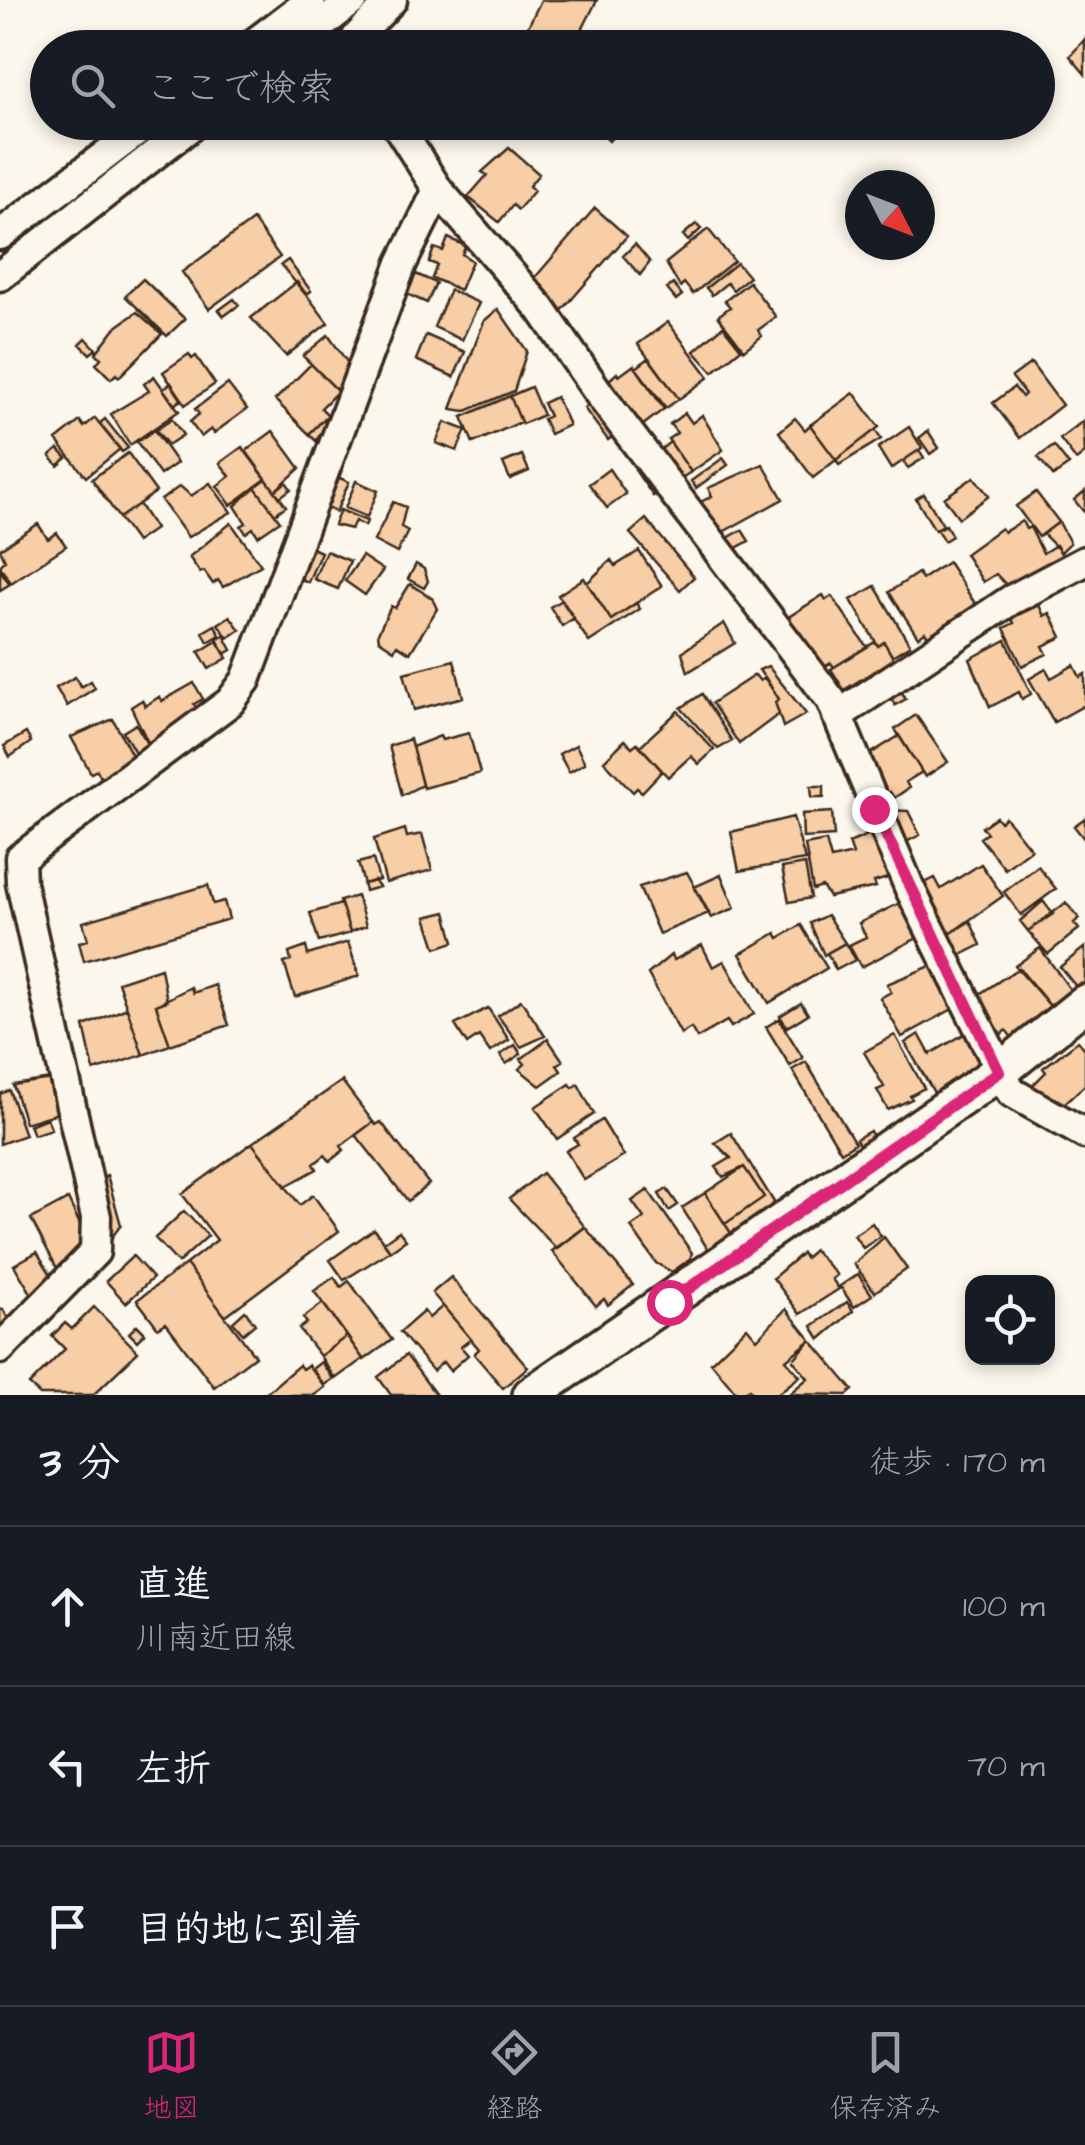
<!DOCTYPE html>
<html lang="ja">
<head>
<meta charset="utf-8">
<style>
	:root { --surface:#171b24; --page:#20242c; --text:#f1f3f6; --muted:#9ea1a6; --line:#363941; --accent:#db2777 }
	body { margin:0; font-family:"Architects Daughter","Klee One",sans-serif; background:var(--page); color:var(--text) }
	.controls { position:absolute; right:30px; bottom:30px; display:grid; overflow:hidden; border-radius:20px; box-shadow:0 5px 15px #0003 }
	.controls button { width:90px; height:90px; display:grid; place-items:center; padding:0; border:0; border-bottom:2px solid var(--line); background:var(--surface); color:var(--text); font:50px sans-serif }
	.compass { position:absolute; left:845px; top:170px; width:90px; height:90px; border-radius:50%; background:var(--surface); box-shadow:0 5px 15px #0003; rotate:132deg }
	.stop { position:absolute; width:30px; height:30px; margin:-22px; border:8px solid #db2777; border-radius:50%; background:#fff }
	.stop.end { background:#db2777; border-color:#fff; box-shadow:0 2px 10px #0008 }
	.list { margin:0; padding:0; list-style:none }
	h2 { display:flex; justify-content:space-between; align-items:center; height:130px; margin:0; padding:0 40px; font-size:42px }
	h2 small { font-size:32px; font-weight:400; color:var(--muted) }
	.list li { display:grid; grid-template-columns:65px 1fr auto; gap:30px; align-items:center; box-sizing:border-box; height:160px; padding:0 40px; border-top:2px solid var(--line) }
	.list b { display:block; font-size:38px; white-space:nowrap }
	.list p { margin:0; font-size:32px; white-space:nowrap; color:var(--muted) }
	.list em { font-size:32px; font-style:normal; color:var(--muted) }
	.icon { flex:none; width:55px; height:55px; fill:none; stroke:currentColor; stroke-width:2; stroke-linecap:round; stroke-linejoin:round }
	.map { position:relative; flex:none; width:1085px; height:1395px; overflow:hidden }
	.search { position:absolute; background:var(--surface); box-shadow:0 5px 15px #0003; left:30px; right:30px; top:30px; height:110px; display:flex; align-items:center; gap:25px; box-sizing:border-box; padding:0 35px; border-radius:55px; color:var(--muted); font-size:38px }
	.sheet { height:610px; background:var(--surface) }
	nav { display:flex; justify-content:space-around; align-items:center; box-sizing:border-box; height:140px; border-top:2px solid var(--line); background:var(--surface); font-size:28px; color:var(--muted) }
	nav a { display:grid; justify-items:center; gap:5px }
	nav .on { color:var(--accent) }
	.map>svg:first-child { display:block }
	.building { fill:#f7cea6; stroke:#3b2a1e; stroke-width:2.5 }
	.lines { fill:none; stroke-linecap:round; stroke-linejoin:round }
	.minor-casing { stroke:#3b2a1e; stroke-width:35 }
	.major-casing { stroke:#3b2a1e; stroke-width:42 }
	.minor { stroke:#fbf7ec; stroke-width:28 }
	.major { stroke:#fbf7ec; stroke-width:35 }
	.route { stroke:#db2777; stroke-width:12 }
</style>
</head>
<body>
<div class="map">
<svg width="1085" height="1395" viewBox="0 0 1085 1395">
	<rect width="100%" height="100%" fill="#fbf7ec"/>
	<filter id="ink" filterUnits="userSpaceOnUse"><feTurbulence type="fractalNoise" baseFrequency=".01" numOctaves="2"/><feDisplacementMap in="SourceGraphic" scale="20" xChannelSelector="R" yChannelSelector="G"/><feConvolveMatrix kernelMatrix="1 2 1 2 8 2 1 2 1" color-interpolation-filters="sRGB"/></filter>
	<g filter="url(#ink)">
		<!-- building -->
		<path class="building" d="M541,0H597L573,48H544L523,37Z
			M1085,39V74L1070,56Z
			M600,122L614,135L609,141L594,127Z
			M606,122H634L621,136Z
			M509,148L539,174L529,186L534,191L518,210L513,205L499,222L468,197L487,175L482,172Z
			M595,208L627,236L558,315L526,288Z
			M253,220L280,257L209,309L182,272Z
			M696,224L701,229L688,241L683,235Z
			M708,229L734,261L693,294L684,283L680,287L666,263Z
			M448,238L466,246L462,254L472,261L460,290L432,278L437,265L429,262L434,248L443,251Z
			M635,244L650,262L640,275L623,256Z
			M288,260L311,291L306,295L281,265Z
			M737,263L749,277L733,290L727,283L712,295L706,288Z
			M416,274L436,283L427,303L407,294Z
			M143,279L185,319L167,336L125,296Z
			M297,282L328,323L286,356L251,318Z
			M749,282L776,317L758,330L762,336L744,350L718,316L730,307L725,301Z
			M673,284L682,295L676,300L667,289Z
			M450,290L479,303L462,340L434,327Z
			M234,299L239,305L224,316L219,310Z
			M498,309L527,351L514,391L466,411L451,409L484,321Z
			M137,312L162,334L119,377L116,374L111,379L96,364L101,358L96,353L115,328Z
			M668,322L709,377L679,399L638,344Z
			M723,326L741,349L713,372L694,351Z
			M328,335L350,366L338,391L303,356Z
			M426,335L465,352L454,377L416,360Z
			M86,338L96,349L90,354L80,344Z
			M189,354L192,359L196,356L215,384L185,405L163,372Z
			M649,358L679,399L666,408L636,368Z
			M1031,363L1062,405L1020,438L993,403L1014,387L1022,397L1025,394L1012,377Z
			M311,364L338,391L321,408L328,415L309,434L275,400Z
			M634,365L664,409L629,436L596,392L617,373L619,376Z
			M154,376L179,411L130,445L111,414L149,391L144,384Z
			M171,383L182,399L174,405L163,389Z
			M228,384L247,409L214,433L211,429L201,437L190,422L199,414L195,409Z
			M531,387L543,415L522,424L510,396Z
			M854,393L879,427L836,460L810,425Z
			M510,396L521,422L473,443L462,417Z
			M556,397L569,425L550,434L543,419L549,416L543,403Z
			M599,398L623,429L608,440L584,408Z
			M685,413L692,423L702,415L723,450L691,472L668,439L677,433L670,424Z
			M95,418L120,449L86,477L56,440L80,421L84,427Z
			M795,418L805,430L810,425L836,460L813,478L779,432Z
			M105,419L128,448L122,452L99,424Z
			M172,419L183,435L168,445L156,430Z
			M323,420L327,424L316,441L309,434Z
			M1083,421L1085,453L1076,460L1060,439Z
			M445,422L466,430L457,451L436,443Z
			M909,427L922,448L891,469L878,448Z
			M154,430L177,463L160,475L137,442Z
			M875,430L881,439L839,465L836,460Z
			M273,431L300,468L275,491L246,451Z
			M928,431L939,448L930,454L919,438Z
			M670,442L691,472L653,496L635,470Z
			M1054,446L1069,465L1053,476L1038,457Z
			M242,447L266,479L231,505L217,486L230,476L220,463Z
			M58,449L67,458L58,466L50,456Z
			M919,450L924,458L908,468L903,461Z
			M128,453L156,492L119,518L92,479Z
			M522,455L529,471L510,479L503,463Z
			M723,458L728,465L696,488L691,481Z
			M763,464L783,499L723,532L699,503L712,496L708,488Z
			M609,469L626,494L607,508L589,484Z
			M326,472L349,482L336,512L313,502Z
			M974,477L989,496L959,518L944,498Z
			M266,479L286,506L275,514L255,487Z
			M356,481L378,491L367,517L345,508Z
			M286,482L291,489L280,497L275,491Z
			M210,483L231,512L188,537L161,500L180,486L191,496Z
			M255,487L280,521L258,536L253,528L246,533L241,526L246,523L235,506Z
			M1085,491V513L1074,500Z
			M1036,492L1059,522L1039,537L1016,506Z
			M924,494L943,525L935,530L916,499Z
			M393,502L406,507L401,527L408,531L397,553L374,541Z
			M139,504L155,529L136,542L119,518Z
			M340,510L367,521L365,526L355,521L351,529L334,525Z
			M646,519L694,577L680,590L630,533Z
			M1022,521L1026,529L1030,527L1043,553L1056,545L1062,555L1011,590L996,574L983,582L965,554L1001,528L1004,532Z
			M1059,522L1070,543L1061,552L1043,534Z
			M231,523L261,565L223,587L218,580L213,584L204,571L200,573L189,557Z
			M38,524L48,539L57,533L66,546L11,583L0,566L5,560L0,549Z
			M946,525L952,536L944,541L937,530Z
			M742,530L749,541L716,559L710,548Z
			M297,541L321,552L308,582L289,574Z
			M326,551L350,561L338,589L314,579Z
			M639,551L662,586L611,620L587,583L611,560L615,566Z
			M362,556L383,570L365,595L345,581Z
			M948,562L976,605L928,636L925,632L918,637L889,592L918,573L922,579Z
			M416,564L424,569L428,581L424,588L408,579Z
			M0,570L10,584L0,590Z
			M584,578L611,620L636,603L640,609L589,642L558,595Z
			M410,584L432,598L437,609L410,653L397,645L394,650L379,640L378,633L391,606L395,608Z
			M875,586L910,645L892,656L884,642L878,646L851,600Z
			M823,595L826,600L832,596L867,647L834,667L831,663L820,669L787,618Z
			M562,600L574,618L562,626L550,607Z
			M1039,605L1044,616L1050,613L1062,637L1043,646L1047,654L1022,666L1004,628L1014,623L1011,618Z
			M230,616L240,630L228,638L218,624Z
			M724,623L735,643L688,672L682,652Z
			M215,625L220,635L208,642L203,632Z
			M224,635L232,650L225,654L217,639Z
			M1006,640L1031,694L1022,699L1019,692L990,707L970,659Z
			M217,641L227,658L209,669L199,652Z
			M875,642L878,646L884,642L894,659L844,690L831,669Z
			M454,660L463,697L414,710L404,673Z
			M1074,665L1080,677L1085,674V705L1054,722L1029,679L1046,669L1051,678Z
			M768,666L806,714L783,727L775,702L779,699L759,670Z
			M755,675L760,681L765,677L779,699L775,702L779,714L739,744L712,703Z
			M75,677L81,687L91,681L95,688L67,706L56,688Z
			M194,683L203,699L194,704L206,725L154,755L131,707L142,700L145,706L159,697L162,701Z
			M897,684L906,699L895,705L886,690Z
			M702,694L732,741L718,749L681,708Z
			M678,711L714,750L699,764L691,756L668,777L640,746Z
			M916,715L948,762L925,777L895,729Z
			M113,719L137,765L104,783L97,770L91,773L71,737Z
			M136,724L149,746L136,754L123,732Z
			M26,733L31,742L10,757L4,746Z
			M469,733L480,773L423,788L412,747L440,736L442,740Z
			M899,736L922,772L906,782L909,788L894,798L890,792L882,797L859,761Z
			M410,739L422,785L402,795L389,746Z
			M625,740L632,747L637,743L662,771L642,792L637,788L633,792L604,761Z
			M576,745L585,763L569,772L559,754Z
			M811,786H824V797H812Z
			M883,810L908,811L920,835L900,845Z
			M832,812L834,836L803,838L802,814Z
			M793,817L805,860L739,871L731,832Z
			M996,817L1000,822L1005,817L1031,849L1005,869L980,838L987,833L982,827Z
			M1085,818V840L1074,826Z
			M405,829L407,837L422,834L432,870L386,883L374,839Z
			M872,833L891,877L874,882L876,887L829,897L822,887L813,890L805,845L826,841L831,859L853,854L849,843Z
			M373,859L379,880L364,884L358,863Z
			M805,864L811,898L789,902L782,868Z
			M981,864L1003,896L947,936L923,884L935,878L941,889Z
			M1038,866L1056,889L1021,915L1004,892Z
			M687,872L709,913L659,934L639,887Z
			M721,875L735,908L711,918L694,887Z
			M374,881L379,887L365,891L363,884Z
			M208,885L213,904L224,901L229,919L84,961L79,942L88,940L83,922Z
			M357,896L366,926L350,932L340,901Z
			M906,900L923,935L861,967L849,945L866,937L859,923Z
			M1043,901L1053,914L1028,931L1020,921Z
			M1066,903L1079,918L1074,923L1079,929L1048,954L1028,931Z
			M341,904L350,933L319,942L310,913Z
			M446,912L454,942L436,948L426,917Z
			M827,915L845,943L824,955L810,923Z
			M970,921L981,945L957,957L947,936Z
			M801,925L827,968L769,1003L740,954L776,933L779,938Z
			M348,942L359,976L295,997L284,963L291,961L289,953L306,947L308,955Z
			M845,943L855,960L836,970L827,953Z
			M702,945L713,967L724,961L754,1014L731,1027L727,1021L697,1038L691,1028L681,1034L648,974L671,955L674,960Z
			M1085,947V983L1078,989L1060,967Z
			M1040,948L1072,992L1051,1007L1015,966Z
			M933,965L956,1007L902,1037L880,998L891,992L887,984Z
			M161,968L167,1001L156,1005L170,1045L143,1055L118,982Z
			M1019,968L1051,1007L1013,1039L1006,1030L998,1037L975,997Z
			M215,985L229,1025L170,1045L156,1005L191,987L193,993Z
			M521,1000L545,1036L521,1047L498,1016Z
			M801,1003L808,1014L787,1027L780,1016Z
			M127,1008L143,1055L94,1071L84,1026Z
			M488,1008L509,1040L490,1052L479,1036L467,1044L455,1025Z
			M779,1019L803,1058L790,1066L766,1027Z
			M966,1033L986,1063L936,1096L905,1043L919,1034L930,1054Z
			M895,1035L924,1088L910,1096L912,1099L888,1110L877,1090L884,1087L864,1052Z
			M548,1039L563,1061L557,1065L561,1071L540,1086L519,1069L525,1064L521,1059Z
			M1078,1041L1085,1049V1085L1055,1112L1029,1089L1046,1072L1043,1068Z
			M515,1045L521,1054L506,1064L500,1055Z
			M806,1062L855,1143L841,1152L792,1070Z
			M51,1079L61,1112L25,1123L13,1085Z
			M342,1081L373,1122L341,1146L344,1150L330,1161L325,1155L314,1164L317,1169L286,1186L252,1143Z
			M570,1084L573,1088L578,1084L594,1114L557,1139L535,1107Z
			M9,1090L25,1135L0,1144V1094Z
			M47,1118L51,1129L33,1135L29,1125Z
			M602,1120L624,1156L584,1180L566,1151L578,1144L574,1138Z
			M373,1122L376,1125L381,1122L429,1184L408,1201L356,1135Z
			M870,1131L874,1138L860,1146L856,1139Z
			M731,1133L777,1207L733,1236L725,1224L764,1197L744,1167L723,1177L716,1167L731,1158L715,1143Z
			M252,1143L300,1205L313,1195L339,1231L225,1316L186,1264L217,1240L182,1194Z
			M744,1167L764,1197L725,1224L705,1193Z
			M542,1173L585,1227L557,1249L509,1199Z
			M107,1175L121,1225L106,1245L87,1231L72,1187Z
			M667,1189L678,1205L669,1211L659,1194Z
			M648,1190L692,1253L690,1259L672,1272L656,1263L631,1227L644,1218L632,1201Z
			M705,1193L733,1236L709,1251L682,1208Z
			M68,1199L92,1250L57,1268L31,1219Z
			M184,1211L208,1236L178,1263L155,1238Z
			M872,1223L881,1236L863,1248L854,1235Z
			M585,1227L633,1285L608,1305L604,1299L596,1306L552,1251Z
			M374,1229L390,1251L344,1280L330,1260Z
			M399,1231L406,1240L390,1251L384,1242Z
			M884,1237L907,1269L875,1292L854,1264Z
			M814,1250L837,1275L832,1279L839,1289L800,1314L773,1278L802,1253L805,1258Z
			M37,1252L61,1291L37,1303L14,1265Z
			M133,1256L153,1278L126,1303L106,1281Z
			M186,1264L255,1356L214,1387L166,1323L158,1328L137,1300Z
			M858,1274L872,1295L854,1307L840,1286Z
			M334,1277L341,1287L349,1281L392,1340L364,1360L314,1291Z
			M451,1277L528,1367L503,1388L474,1354L479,1349L432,1293Z
			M847,1302L853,1311L820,1339L812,1326Z
			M323,1303L347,1336L320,1356L299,1329L307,1323L303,1318Z
			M443,1306L471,1339L461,1347L468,1355L450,1371L443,1362L433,1371L400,1332L424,1311L429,1318Z
			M94,1307L138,1352L93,1395H40L29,1385L65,1349L52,1336L65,1323L72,1329Z
			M3,1309L17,1337L0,1347V1310Z
			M786,1309L811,1340L786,1360L800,1376L776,1395H754L749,1389L738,1395L711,1362L747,1327L757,1339Z
			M245,1311L255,1324L243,1334L233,1322Z
			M137,1325L145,1333L137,1341L129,1333Z
			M347,1336L363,1359L335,1379L320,1356Z
			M811,1340L853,1390L847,1395L789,1394L808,1378L793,1360Z
			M406,1355L436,1395H391L378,1377Z
			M321,1362L333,1379L324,1385L312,1369Z
			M299,1365L302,1369L308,1365L325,1387L315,1395H264Z"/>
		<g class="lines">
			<!-- minor casing -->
			<g class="minor-casing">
				<path id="minor" d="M248,48L311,0
					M292,48L353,0
					M357,48V37L392,0
					M395,122L438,190L541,309L600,395L831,700L910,889L1011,1092L1085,1134
					M0,235L149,122
					M0,276L196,122
					M837,716L1011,600L1085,561
					M0,1349L95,1252L96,1217L21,883L20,858L230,702L246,680L402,263L438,190"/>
			</g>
			<!-- major casing -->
			<g class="major-casing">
				<path id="major" d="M531,1395L999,1072L1085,1003"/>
			</g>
			<!-- minor -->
			<use href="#minor" class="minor"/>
			<!-- major -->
			<use href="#major" class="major"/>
		</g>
	</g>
	<g class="lines" filter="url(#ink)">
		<!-- route -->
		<path class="route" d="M669,1302L999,1072L874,809"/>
	</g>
</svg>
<div class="controls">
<button><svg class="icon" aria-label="locate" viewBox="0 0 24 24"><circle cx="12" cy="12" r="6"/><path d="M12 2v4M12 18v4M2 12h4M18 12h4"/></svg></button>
</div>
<svg class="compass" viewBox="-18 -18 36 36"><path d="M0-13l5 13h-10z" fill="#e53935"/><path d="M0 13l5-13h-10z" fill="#9ea1a6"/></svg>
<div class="stop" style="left:669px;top:1302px"></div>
<div class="stop end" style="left:874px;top:809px"></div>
<div class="search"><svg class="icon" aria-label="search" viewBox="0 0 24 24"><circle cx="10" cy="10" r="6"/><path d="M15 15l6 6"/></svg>ここで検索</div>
</div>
<section class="sheet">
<h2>3 分<small>徒歩 · 170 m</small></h2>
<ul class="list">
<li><svg class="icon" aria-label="ahead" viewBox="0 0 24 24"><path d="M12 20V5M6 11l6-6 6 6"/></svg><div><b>直進</b><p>川南近田線</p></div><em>100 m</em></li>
<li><svg class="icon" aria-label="left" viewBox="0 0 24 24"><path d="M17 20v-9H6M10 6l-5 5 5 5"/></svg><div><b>左折</b></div><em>70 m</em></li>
<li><svg class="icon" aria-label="arrive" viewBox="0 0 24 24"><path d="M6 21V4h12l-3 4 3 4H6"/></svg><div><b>目的地に到着</b></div></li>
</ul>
</section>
<nav>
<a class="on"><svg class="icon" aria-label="map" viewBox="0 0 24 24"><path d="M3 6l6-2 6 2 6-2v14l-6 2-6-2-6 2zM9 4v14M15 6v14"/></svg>地図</a>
<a><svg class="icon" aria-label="directions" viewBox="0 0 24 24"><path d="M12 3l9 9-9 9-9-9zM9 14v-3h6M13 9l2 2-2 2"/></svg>経路</a>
<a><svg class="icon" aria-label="saved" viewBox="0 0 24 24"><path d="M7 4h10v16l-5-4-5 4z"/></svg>保存済み</a>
</nav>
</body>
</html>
